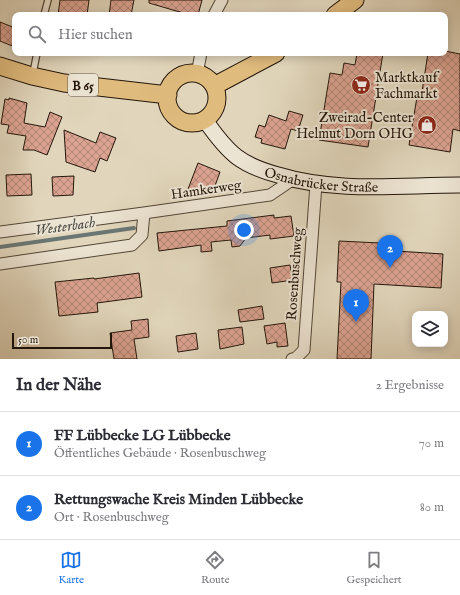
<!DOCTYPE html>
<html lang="de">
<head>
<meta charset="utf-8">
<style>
	:root { --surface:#fff; --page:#f2f2f3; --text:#2b2b33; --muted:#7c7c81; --line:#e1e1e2; --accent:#1a73e8 }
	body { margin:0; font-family:"IM FELL English",serif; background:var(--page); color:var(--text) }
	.controls { position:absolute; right:12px; bottom:12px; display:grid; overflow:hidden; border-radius:8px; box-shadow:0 2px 10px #0003 }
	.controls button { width:36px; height:36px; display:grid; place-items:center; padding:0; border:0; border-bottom:1px solid var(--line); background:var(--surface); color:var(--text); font:20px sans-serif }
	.scale { position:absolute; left:12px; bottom:10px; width:100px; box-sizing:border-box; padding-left:4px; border:2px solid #23160a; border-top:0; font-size:11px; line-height:14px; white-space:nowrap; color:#23160a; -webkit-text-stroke:3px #ece4d3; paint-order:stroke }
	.you { position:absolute; left:244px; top:230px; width:14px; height:14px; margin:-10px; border:3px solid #fff; border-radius:50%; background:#1a73e8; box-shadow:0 0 0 6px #1a73e833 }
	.badge { display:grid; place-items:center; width:26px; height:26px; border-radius:50%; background:var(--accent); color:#fff; font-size:13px; font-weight:700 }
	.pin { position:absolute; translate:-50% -33px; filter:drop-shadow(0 1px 2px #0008) }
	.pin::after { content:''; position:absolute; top:21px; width:14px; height:12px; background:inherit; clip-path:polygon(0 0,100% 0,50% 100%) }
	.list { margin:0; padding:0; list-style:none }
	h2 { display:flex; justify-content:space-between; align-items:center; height:52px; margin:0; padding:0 16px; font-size:17px }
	h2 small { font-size:13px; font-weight:400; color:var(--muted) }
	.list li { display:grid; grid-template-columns:26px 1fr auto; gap:12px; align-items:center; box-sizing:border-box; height:64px; padding:0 16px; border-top:1px solid var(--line) }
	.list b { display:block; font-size:15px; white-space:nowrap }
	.list p { margin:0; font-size:13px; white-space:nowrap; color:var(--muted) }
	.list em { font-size:13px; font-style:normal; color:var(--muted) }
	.icon { flex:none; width:22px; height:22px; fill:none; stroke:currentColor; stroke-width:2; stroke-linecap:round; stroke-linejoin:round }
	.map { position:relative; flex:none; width:460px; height:359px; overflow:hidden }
	.search { position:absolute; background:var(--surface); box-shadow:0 2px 10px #0003; left:12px; right:12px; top:12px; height:44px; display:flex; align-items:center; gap:10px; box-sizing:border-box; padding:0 14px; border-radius:8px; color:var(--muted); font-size:15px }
	.sheet { height:180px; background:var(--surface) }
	nav { display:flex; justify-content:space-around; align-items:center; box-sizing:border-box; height:56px; border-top:1px solid var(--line); background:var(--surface); font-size:11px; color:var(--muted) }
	nav a { display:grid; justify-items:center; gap:2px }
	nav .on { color:var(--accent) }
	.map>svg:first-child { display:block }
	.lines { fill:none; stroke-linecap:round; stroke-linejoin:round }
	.stream { stroke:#6a7674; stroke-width:4 }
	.building { fill:url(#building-cross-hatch); stroke:#23160a }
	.lane-casing { stroke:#524636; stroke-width:8 }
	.street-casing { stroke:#524636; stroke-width:13 }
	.secondary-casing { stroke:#23160a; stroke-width:17 }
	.primary-casing { stroke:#23160a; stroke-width:19 }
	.lane { stroke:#ece4d3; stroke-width:5.5 }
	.street { stroke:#ece4d3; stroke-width:11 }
	.secondary { stroke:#ece4d3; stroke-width:15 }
	.primary { stroke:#e0bb7e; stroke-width:17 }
	.labels { text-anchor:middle; stroke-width:4; stroke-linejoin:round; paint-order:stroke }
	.shield { fill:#ece4d3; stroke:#5f5446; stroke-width:1 }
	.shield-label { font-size:13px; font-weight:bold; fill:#23160a }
	.poi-label { font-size:14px; fill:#23160a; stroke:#ece4d3; text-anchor:start }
	.street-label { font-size:14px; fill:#23160a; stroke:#ece4d3 }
	.water-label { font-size:15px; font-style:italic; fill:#4d4e48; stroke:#ece4d3 }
</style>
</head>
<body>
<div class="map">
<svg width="460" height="359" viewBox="0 0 460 359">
	<defs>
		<pattern id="building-cross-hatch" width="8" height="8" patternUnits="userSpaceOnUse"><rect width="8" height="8" fill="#dba391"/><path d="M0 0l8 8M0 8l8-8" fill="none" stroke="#b18475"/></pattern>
	</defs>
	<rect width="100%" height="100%" fill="#e1d6bc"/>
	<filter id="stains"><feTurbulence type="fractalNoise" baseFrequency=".005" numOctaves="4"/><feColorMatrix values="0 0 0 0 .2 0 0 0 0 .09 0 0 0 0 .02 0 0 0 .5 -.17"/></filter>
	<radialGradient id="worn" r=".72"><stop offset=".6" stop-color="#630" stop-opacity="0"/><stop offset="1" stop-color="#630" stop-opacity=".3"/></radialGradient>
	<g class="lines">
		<!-- stream -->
		<path class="stream" d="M0,247L134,228"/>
	</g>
	<!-- building -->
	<path class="building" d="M60,0H89L87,15H58Z
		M111,0H134L131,15H109Z
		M149,0H202L198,15H190L149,3Z
		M0,22L15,28V47L0,41Z
		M445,51L460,54V131L453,129L450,152L409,145L417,97L421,98L428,53H445Z
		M357,53L369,55L370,53H383L368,147L319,140L330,73L342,75L344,63L355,65Z
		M9,98L27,103L24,123L45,127L50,112L62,117L47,155L34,150H23L26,136L7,133L9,125L1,124L5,99L9,100Z
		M289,111L303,115L298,131L291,129L285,149L261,143L262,139L255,137L259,125L265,127L269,115L286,121Z
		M64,130L96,143L100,132L116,138L107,161L100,158L95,172L66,162Z
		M198,163L220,172L212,194L205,191L203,195L188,189Z
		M31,174L32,195L7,196L6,175Z
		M74,176L73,195L53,196L52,177Z
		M274,215V218L291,216L294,236L270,239V235L246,238L240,246L232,247L231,240L211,242L212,251L201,252V245L159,251L157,233L227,226V221Z
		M339,241L380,243V250L443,254L441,288L374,284L371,359H337L341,282H337Z
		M290,265L293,280L272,283L270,268Z
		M139,273L142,297L97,303L98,312L59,316L55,282L94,278V279Z
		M262,306L264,319L240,322L238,310Z
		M148,319L149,337L134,339L137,359H114L110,333L132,330L131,321Z
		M285,323L288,346L277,347V342L267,344L264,326Z
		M242,327L244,344L220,349L218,330Z
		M196,333L198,349L178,352L176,336Z"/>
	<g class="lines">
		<!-- lane casing -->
		<g class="lane-casing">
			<path id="lane" d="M44,15L48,0
				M33,73L37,53"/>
		</g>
		<!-- street casing -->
		<g class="street-casing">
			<path id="street" d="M214,15L222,0
				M197,74L201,53
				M0,232L144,213L270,195L292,180
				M0,264L132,245L142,235L144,213
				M292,359L296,358L304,350L316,184"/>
		</g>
		<!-- secondary casing -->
		<g class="secondary-casing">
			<g id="secondary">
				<path id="s1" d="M205,120C214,133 224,147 237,157C249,166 263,171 278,175C337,193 399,185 460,185"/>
			</g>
		</g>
		<!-- primary casing -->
		<g class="primary-casing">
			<path id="primary" d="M335,15L355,0
				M0,66L32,76L64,83L168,95
				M167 98a25 25 0 1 1 50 0a25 25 0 1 1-50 0Z
				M214,86L276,53"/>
		</g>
		<!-- lane -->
		<use href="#lane" class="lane"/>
		<!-- street -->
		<use href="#street" class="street"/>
		<!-- secondary -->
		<use href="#secondary" class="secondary"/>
		<!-- primary -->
		<use href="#primary" class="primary"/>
	</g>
	<!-- icons -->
	<defs>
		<g id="supermarket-disc" transform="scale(1)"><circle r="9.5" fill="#8f2418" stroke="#ece4d3"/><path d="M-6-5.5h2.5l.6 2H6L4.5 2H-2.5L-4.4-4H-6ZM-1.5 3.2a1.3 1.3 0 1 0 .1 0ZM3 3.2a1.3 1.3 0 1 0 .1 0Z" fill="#fff"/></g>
		<g id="shop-disc" transform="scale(1)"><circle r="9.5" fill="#8f2418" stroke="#ece4d3"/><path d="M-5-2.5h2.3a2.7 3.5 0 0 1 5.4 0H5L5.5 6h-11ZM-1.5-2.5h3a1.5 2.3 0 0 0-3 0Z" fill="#fff"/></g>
	</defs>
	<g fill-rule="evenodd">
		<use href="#supermarket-disc" x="361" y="85"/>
		<use href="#shop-disc" x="427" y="125"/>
	</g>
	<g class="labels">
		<!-- shield labels -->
		<rect class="shield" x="68" y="74" width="30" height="22" rx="3"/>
		<g class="shield-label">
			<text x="83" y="90">B 65</text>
		</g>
		<!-- poi labels -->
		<g class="poi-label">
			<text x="375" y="82">Marktkauf<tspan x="375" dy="16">Fachmarkt</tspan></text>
			<text x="413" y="122" text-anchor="end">Zweirad-Center<tspan x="413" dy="16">Helmut Dorn OHG</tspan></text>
		</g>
		<!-- street labels -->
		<g class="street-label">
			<text dy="5" stroke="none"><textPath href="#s1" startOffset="138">Osnabrücker Straße</textPath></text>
			<text transform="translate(206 189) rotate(-8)" y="5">Hamkerweg</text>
			<text transform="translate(294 274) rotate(-86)" y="5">Rosenbuschweg</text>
		</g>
		<!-- water labels -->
		<g class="water-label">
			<text transform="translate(65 226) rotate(-8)" y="5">Westerbach</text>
		</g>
	</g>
	<rect width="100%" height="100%" filter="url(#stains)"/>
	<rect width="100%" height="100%" fill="url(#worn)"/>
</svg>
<div class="controls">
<button><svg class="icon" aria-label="layers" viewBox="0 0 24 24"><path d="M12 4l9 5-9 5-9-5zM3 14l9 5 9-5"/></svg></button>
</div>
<div class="scale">50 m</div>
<div class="you"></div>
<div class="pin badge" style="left:356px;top:322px">1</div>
<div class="pin badge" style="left:390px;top:268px">2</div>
<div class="search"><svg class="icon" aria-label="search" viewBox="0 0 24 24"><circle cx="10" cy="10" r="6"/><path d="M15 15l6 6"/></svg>Hier suchen</div>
</div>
<section class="sheet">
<h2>In der Nähe<small>2 Ergebnisse</small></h2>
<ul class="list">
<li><span class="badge">1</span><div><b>FF Lübbecke LG Lübbecke</b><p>Öffentliches Gebäude · Rosenbuschweg</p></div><em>70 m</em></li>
<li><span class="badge">2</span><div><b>Rettungswache Kreis Minden Lübbecke</b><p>Ort · Rosenbuschweg</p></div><em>80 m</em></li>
</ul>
</section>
<nav>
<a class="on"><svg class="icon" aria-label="map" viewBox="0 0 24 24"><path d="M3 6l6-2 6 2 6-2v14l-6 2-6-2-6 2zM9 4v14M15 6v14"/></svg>Karte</a>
<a><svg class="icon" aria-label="directions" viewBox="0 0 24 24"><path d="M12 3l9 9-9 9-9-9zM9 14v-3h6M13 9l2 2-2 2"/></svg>Route</a>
<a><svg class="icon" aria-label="saved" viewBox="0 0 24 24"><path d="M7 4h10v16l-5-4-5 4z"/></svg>Gespeichert</a>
</nav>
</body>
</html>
